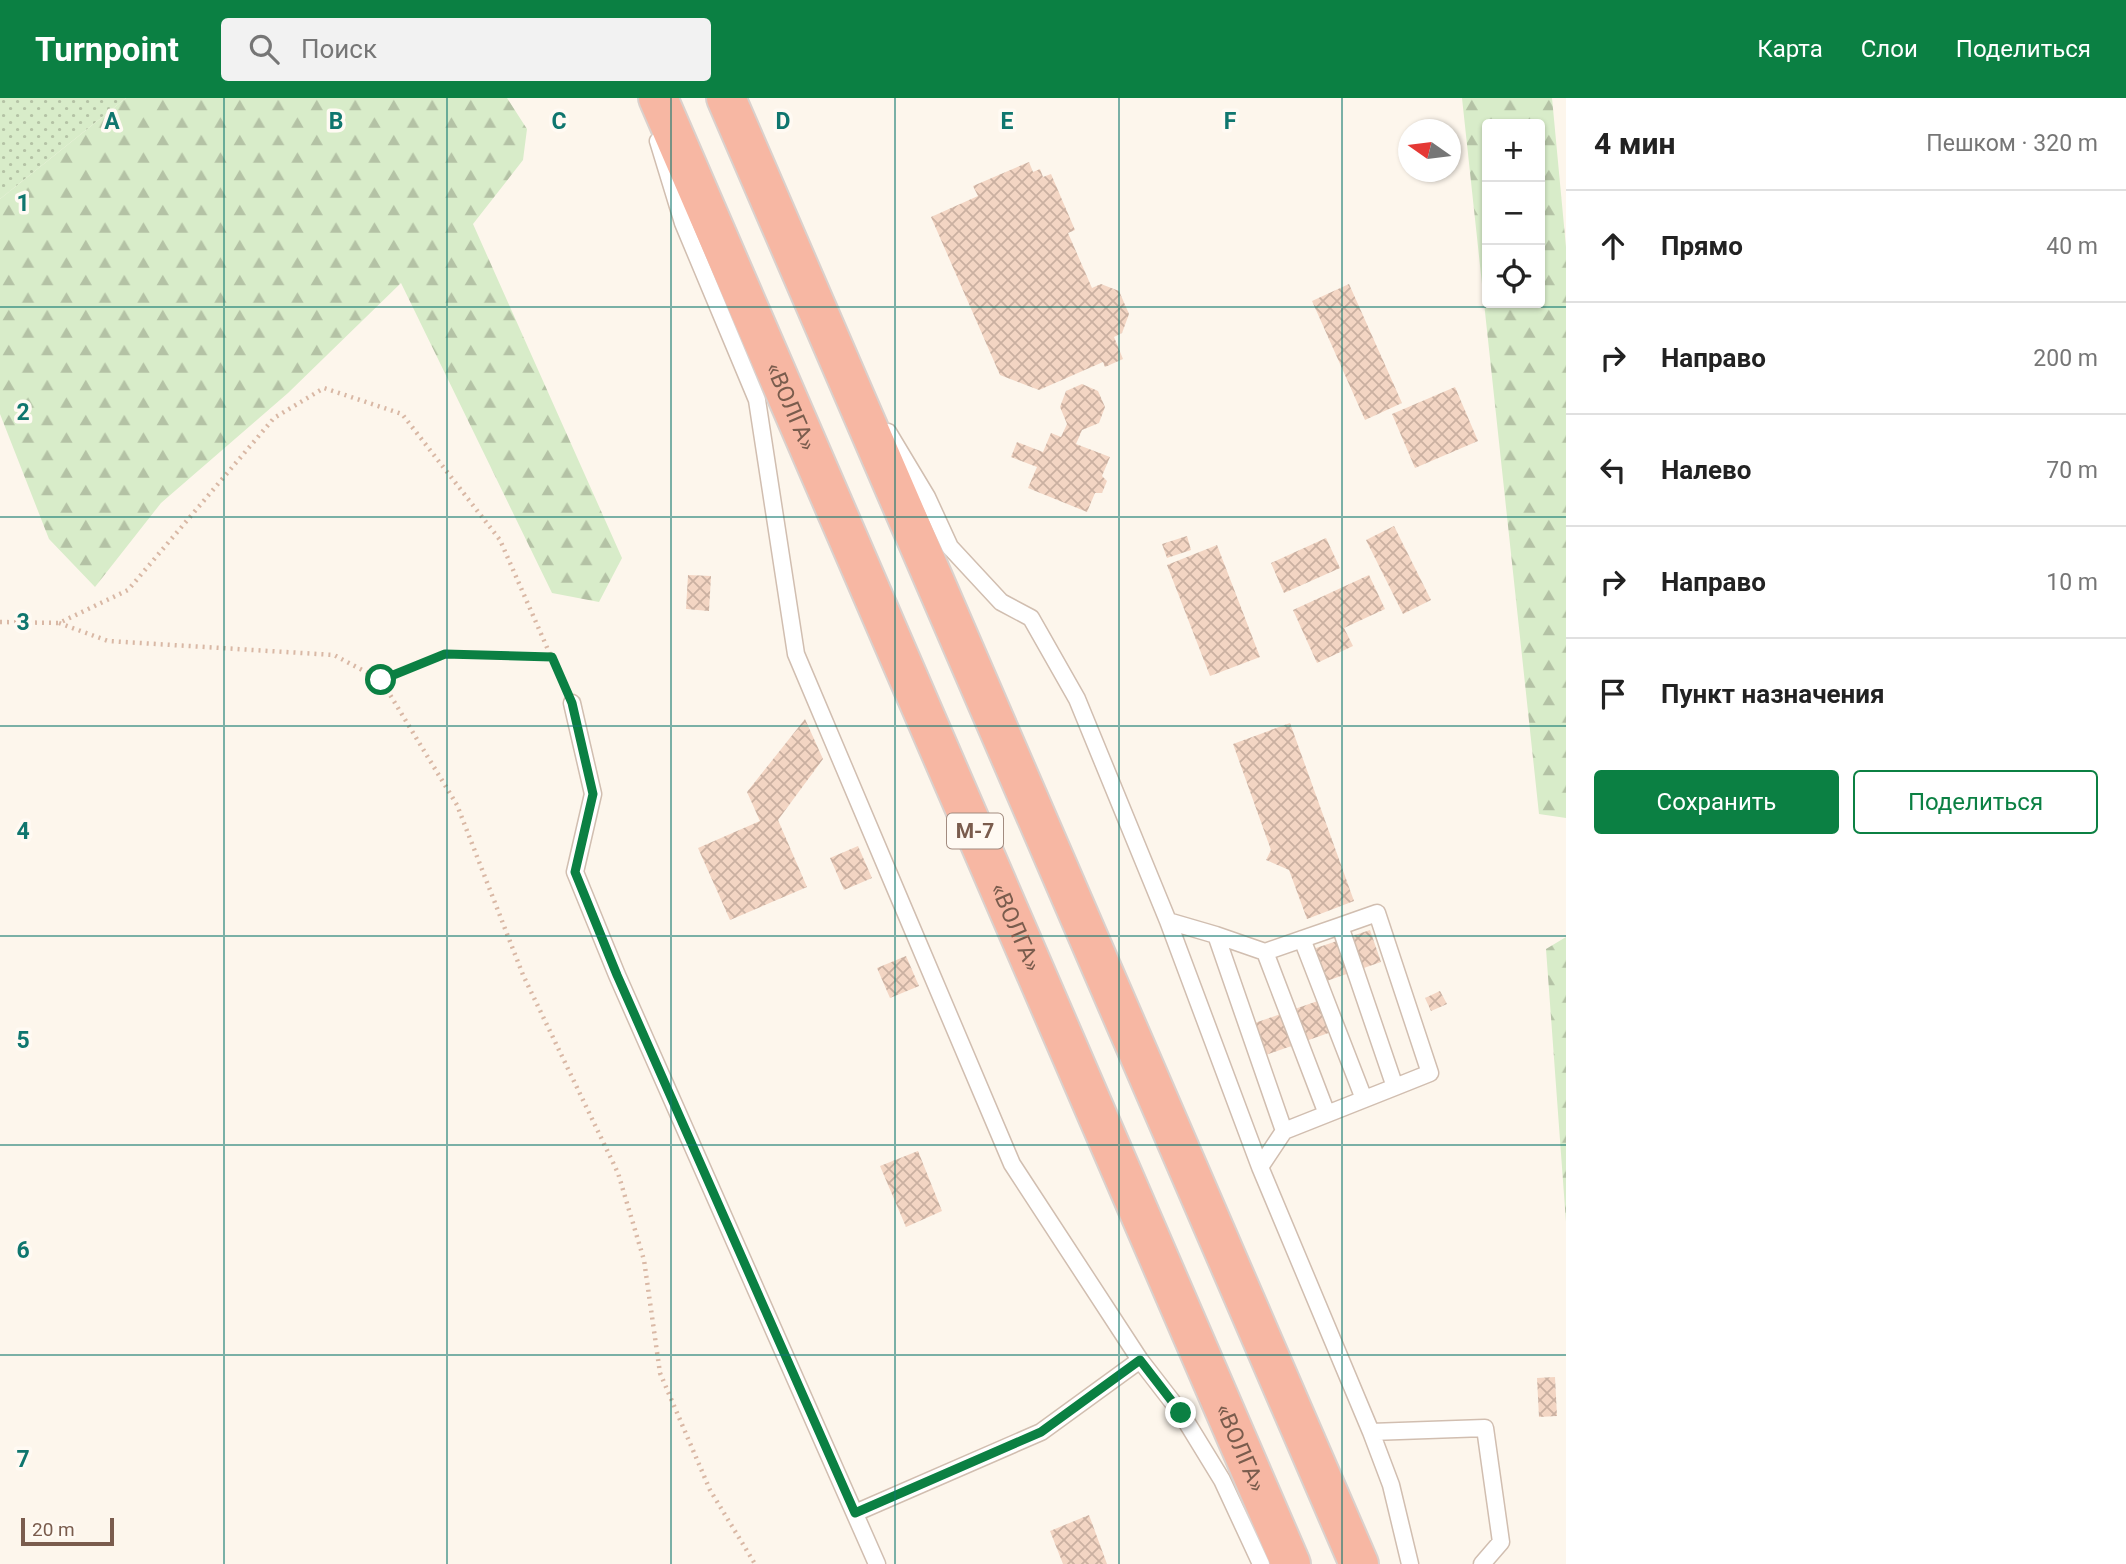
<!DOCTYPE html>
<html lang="ru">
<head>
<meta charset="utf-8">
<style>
	:root { --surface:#fff; --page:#f2f2f2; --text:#222; --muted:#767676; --line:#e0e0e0; --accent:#0b8043 }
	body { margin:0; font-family:Roboto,sans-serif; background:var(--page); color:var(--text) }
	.controls { position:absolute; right:21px; top:21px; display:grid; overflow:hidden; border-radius:7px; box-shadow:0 2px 5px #0004 }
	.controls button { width:63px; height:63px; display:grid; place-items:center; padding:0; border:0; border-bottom:2px solid var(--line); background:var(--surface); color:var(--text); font:35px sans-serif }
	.compass { position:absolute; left:1398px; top:21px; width:63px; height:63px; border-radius:50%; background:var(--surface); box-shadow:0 2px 5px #0004; rotate:284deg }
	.scale { position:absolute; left:21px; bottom:18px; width:93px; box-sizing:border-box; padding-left:7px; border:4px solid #7a5c4d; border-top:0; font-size:19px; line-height:24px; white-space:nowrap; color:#7a5c4d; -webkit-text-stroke:5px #fffaf3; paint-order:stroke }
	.stop { position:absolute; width:21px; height:21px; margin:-16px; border:5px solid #0b8043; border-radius:50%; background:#fff }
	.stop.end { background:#0b8043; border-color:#fff; box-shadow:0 2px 7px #0008 }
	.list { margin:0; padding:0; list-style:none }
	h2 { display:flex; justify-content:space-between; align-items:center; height:91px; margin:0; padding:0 28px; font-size:30px }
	h2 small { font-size:23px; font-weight:400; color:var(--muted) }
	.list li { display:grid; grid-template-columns:46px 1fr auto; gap:21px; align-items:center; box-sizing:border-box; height:112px; padding:0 28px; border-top:2px solid var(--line) }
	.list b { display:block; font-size:26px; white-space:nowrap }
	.list em { font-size:23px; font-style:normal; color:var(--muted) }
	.actions { display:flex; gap:14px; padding:21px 28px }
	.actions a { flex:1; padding:16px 0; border:2px solid var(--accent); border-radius:7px; text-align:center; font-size:24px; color:var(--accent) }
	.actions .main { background:var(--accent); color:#fff }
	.icon { flex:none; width:38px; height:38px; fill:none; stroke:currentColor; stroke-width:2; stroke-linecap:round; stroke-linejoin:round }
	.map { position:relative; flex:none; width:1566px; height:1466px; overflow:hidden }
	header { display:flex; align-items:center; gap:42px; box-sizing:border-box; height:98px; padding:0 35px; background:var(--accent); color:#fff }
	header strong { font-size:33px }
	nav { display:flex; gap:38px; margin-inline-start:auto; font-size:24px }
	.search { width:490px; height:63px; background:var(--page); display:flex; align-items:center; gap:18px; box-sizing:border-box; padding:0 24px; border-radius:7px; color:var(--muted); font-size:26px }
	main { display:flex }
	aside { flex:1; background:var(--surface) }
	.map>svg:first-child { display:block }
	.grass { fill:url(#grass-dots) }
	.forest { fill:url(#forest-firs); fill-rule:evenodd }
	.building { fill:url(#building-cross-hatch) }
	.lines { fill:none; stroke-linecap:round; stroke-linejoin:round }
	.lane-casing { stroke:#d1beb0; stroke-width:19 }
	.highway-casing { stroke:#dad1cd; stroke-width:42 }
	.path { stroke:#d9b8a5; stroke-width:4.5; stroke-dasharray:2 5; stroke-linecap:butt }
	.lane { stroke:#fff; stroke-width:16 }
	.highway { stroke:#f7b7a3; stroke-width:38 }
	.route { stroke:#0b8043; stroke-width:9 }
	.grid { fill:none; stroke:#0f766e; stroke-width:2; stroke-opacity:0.55 }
	.labels { text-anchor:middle; stroke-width:7; stroke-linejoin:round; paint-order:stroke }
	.shield { fill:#fffaf3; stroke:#a28b7f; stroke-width:2 }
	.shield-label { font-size:21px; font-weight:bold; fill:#7a5c4d }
	.street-label { font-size:23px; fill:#7a5c4d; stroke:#fffaf3 }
	.grid-label { font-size:23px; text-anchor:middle; font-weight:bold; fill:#0f766e; stroke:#fffaf3; stroke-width:7; stroke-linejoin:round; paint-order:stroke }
</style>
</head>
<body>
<header>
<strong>Turnpoint</strong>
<div class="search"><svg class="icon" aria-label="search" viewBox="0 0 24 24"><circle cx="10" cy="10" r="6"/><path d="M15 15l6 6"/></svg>Поиск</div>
<nav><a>Карта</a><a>Слои</a><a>Поделиться</a></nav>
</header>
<main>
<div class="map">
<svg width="1566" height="1466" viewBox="0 0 1566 1466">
	<defs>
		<pattern id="grass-dots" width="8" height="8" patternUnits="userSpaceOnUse" patternTransform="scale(1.75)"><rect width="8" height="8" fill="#d8ecc9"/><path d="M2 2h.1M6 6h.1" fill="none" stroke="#b4c2a5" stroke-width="1.8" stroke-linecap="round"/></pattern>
		<pattern id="forest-firs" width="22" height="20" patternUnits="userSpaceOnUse" patternTransform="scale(1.75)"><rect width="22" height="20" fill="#d8ecc9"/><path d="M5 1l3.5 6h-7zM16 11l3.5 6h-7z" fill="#b4c2a5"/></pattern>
		<pattern id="building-cross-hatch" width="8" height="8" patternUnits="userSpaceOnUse" patternTransform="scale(1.75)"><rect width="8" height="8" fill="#f3d5c3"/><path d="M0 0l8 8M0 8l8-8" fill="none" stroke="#cab0a1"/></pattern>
	</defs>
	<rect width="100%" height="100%" fill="#fdf6ec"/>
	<!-- grass -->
	<path class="grass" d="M0,0H126L0,101Z"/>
	<!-- forest -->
	<path class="forest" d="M126,0H507L527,31L523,62L473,126L622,460L599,504L552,495L401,185L288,295L161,405L95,489L49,441L0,316V101Z
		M1462,0H1552L1566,149V720L1539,716ZM1540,26V205H1487V26Z
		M1566,839V1124L1546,851Z"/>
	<!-- building -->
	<path class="building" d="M1029,64L1033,74L1040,71L1043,79L1051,76L1075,132L1068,135L1092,190L1101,186L1119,193L1129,216L1122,235L1114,239L1123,261L1105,269L1103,264L1039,292L1000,277L931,119L978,98L973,88Z
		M1349,186L1402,305L1365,322L1312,203Z
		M1082,286L1098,293L1105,309L1099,325L1082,332L1076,346L1110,359L1102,378L1107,383L1102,395H1095L1087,414L1028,390L1037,369L1011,359L1017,344L1043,354L1051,335L1061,339L1067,326L1060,309L1066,293Z
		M1455,289L1478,343L1415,370L1392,316Z
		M1394,428L1431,502L1403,516L1366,442Z
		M1187,438L1191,452L1167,460L1162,446Z
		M1326,440L1340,470L1284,495L1271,465Z
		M1217,447L1260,559L1210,578L1167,467Z
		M688,477L711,478L709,513L686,511Z
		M1369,477L1385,511L1344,530L1353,548L1317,565L1293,512Z
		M805,621L823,661L778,722L807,789L730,822L698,750L760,723L747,694Z
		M1290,625L1354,803L1307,821L1289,772L1266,762L1271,752L1233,646Z
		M858,748L872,780L844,792L830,760Z
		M1370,832L1381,864L1318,886L1307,853Z
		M906,858L919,888L890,900L877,870Z
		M1440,893L1447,906L1431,913L1425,900Z
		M1329,899L1340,931L1263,958L1252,926Z
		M918,1053L942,1113L906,1129L880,1068Z
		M1555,1279L1557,1318L1539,1319L1537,1280Z
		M1089,1417L1107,1466H1063L1050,1433Z"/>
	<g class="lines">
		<!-- lane casing -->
		<g class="lane-casing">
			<path id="lane" d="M658,43L683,125L757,302L796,556L906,816L1012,1066L1140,1262L1181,1315L1222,1382L1261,1466
				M888,334L927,399L950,449L1001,504L1031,520L1077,601L1168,823L1260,1069L1371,1334L1391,1387L1410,1466
				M572,605L593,696L575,774L617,877L877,1466
				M1168,823L1216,837L1265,854L1340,828L1395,989L1284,1033L1260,1069
				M1340,828L1377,815L1430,975L1395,989
				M1216,837L1284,1033
				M1302,841L1364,1001
				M1265,854L1327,1016
				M1371,1334L1485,1330L1501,1444L1482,1466
				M855,1415L1041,1334L1140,1262"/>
		</g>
		<!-- highway casing -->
		<g class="highway-casing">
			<g id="highway">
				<path id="s1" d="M658,0L1291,1466"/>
				<path d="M726,0L1359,1466"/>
			</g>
		</g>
		<!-- path -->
		<path class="path" d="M0,524L59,525L128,492L274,320L324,290L402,316L500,442L563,586
			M59,525L108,543L334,557L381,582L457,707L523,877L618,1075L644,1162L660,1275L710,1392L755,1466
			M381,582L445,556L552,559"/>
		<!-- lane -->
		<use href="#lane" class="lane"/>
		<!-- highway -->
		<use href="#highway" class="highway"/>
	</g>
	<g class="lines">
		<!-- route -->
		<path class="route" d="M381,582L445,556L552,559L572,605L593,696L575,774L617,877L855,1415L1041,1334L1140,1262L1181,1315"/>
	</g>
	<!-- grid -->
	<path class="grid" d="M224,0V1466M447,0V1466M671,0V1466M895,0V1466M1119,0V1466M1342,0V1466M0,209H1566M0,419H1566M0,628H1566M0,838H1566M0,1047H1566M0,1257H1566"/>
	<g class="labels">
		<!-- shield labels -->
		<rect class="shield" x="947" y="715.5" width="56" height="35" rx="5"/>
		<g class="shield-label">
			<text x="975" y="740">М-7</text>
		</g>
		<!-- street labels -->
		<g class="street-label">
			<text dy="8" stroke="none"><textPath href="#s1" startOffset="336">«ВОЛГА»</textPath></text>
			<text dy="8" stroke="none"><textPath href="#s1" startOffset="903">«ВОЛГА»</textPath></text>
			<text dy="8" stroke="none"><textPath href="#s1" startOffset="1470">«ВОЛГА»</textPath></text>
		</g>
	</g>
	<g class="grid-label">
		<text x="112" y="31">A</text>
		<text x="336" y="31">B</text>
		<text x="559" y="31">C</text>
		<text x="783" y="31">D</text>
		<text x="1007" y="31">E</text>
		<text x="1230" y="31">F</text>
		<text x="23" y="113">1</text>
		<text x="23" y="322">2</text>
		<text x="23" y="532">3</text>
		<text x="23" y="741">4</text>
		<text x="23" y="950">5</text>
		<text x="23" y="1160">6</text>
		<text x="23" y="1369">7</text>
	</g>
</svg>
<div class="controls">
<button>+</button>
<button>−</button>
<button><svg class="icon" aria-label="locate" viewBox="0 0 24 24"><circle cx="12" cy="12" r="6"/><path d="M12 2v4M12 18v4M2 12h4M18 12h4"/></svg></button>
</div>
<svg class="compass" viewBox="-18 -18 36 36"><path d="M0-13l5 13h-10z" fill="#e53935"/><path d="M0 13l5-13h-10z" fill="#767676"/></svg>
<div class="scale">20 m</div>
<div class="stop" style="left:381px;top:582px"></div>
<div class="stop end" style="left:1181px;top:1315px"></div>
</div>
<aside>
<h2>4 мин<small>Пешком · 320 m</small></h2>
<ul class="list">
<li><svg class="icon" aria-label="ahead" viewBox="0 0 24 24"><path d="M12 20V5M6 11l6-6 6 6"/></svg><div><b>Прямо</b></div><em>40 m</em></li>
<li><svg class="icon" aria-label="right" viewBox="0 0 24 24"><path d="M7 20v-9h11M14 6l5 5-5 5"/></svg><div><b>Направо</b></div><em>200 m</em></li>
<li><svg class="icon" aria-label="left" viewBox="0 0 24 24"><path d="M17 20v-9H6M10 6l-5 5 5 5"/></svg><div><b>Налево</b></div><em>70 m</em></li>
<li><svg class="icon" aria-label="right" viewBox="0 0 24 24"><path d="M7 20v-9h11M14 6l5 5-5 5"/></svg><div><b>Направо</b></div><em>10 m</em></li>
<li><svg class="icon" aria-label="arrive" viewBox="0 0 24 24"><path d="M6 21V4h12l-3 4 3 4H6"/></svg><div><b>Пункт назначения</b></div></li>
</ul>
<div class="actions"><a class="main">Сохранить</a><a>Поделиться</a></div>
</aside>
</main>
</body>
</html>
